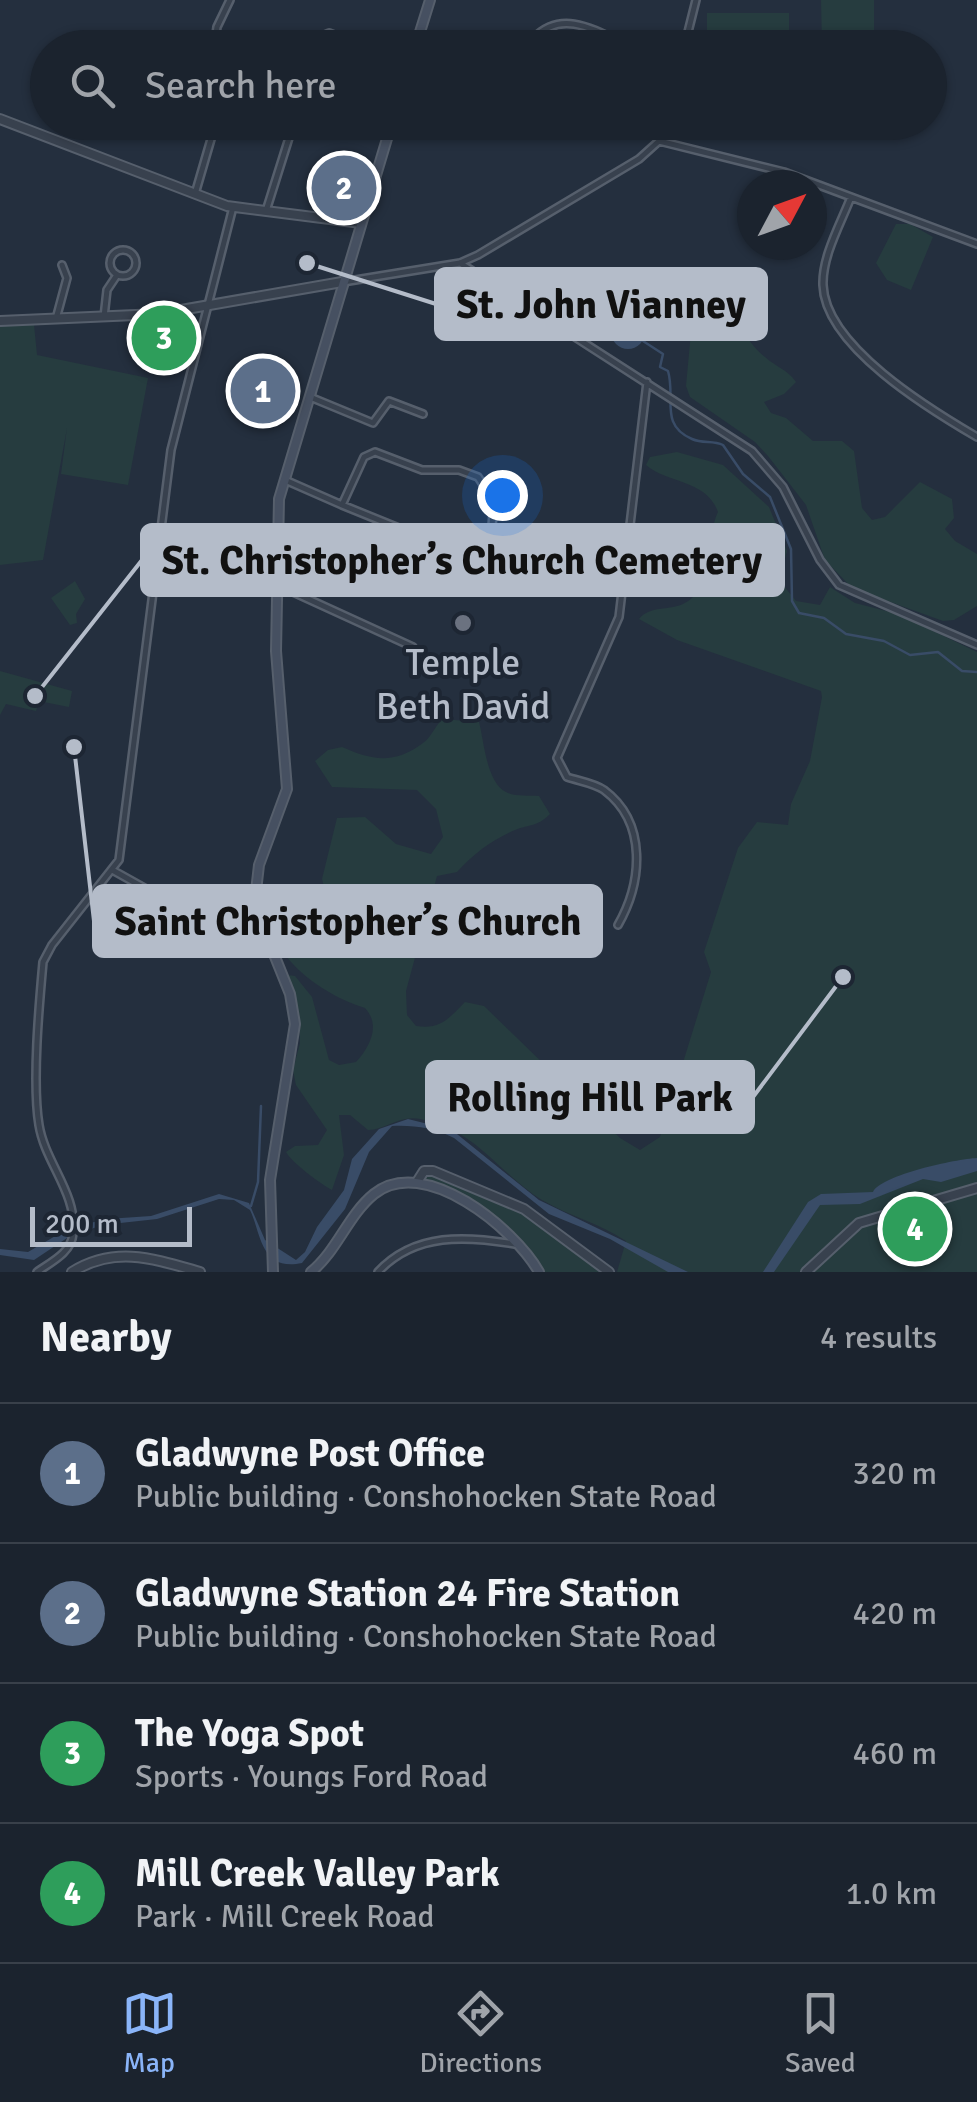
<!DOCTYPE html>
<html lang="en">
<head>
<meta charset="utf-8">
<style>
	:root { --surface:#1b232e; --page:#242b36; --text:#f1f3f6; --muted:#a0a4aa; --line:#39404a; --accent:#8ab4f8 }
	body { margin:0; font-family:Signika,sans-serif; background:var(--page); color:var(--text) }
	.compass { position:absolute; left:737px; top:170px; width:90px; height:90px; border-radius:50%; background:var(--surface); box-shadow:0 2px 8px #0004; rotate:49deg }
	.scale { position:absolute; left:30px; bottom:25px; width:162px; box-sizing:border-box; padding-left:10px; border:5px solid #b4bcc9; border-top:0; font-size:28px; line-height:35px; white-space:nowrap; color:#b4bcc9; -webkit-text-stroke:8px #1d2633; paint-order:stroke }
	.you { position:absolute; left:502px; top:495px; width:35px; height:35px; margin:-25px; border:8px solid #fff; border-radius:50%; background:#1a73e8; box-shadow:0 0 0 15px #1a73e833 }
	.badge { display:grid; place-items:center; width:65px; height:65px; border-radius:50%; background:var(--accent); color:#fff; font-size:32px; font-weight:700 }
	.pin { position:absolute; translate:-50% -50%; border:5px solid #fff; box-shadow:0 2px 10px #0006 }
	.list { margin:0; padding:0; list-style:none }
	h2 { display:flex; justify-content:space-between; align-items:center; height:130px; margin:0; padding:0 40px; font-size:42px }
	h2 small { font-size:32px; font-weight:400; color:var(--muted) }
	.list li { display:grid; grid-template-columns:65px 1fr auto; gap:30px; align-items:center; box-sizing:border-box; height:140px; padding:0 40px; border-top:2px solid var(--line) }
	.list b { display:block; font-size:38px; white-space:nowrap }
	.list p { margin:0; font-size:32px; white-space:nowrap; color:var(--muted) }
	.list em { font-size:32px; font-style:normal; color:var(--muted) }
	.icon { flex:none; width:55px; height:55px; fill:none; stroke:currentColor; stroke-width:2; stroke-linecap:round; stroke-linejoin:round }
	.map { position:relative; flex:none; width:977px; height:1272px; overflow:hidden }
	.search { position:absolute; background:var(--surface); box-shadow:0 2px 8px #0004; left:30px; right:30px; top:30px; height:110px; display:flex; align-items:center; gap:25px; box-sizing:border-box; padding:0 35px; border-radius:55px; color:var(--muted); font-size:38px }
	.sheet { height:690px; background:var(--surface) }
	nav { display:flex; justify-content:space-around; align-items:center; box-sizing:border-box; height:140px; border-top:2px solid var(--line); background:var(--surface); font-size:28px; color:var(--muted) }
	nav a { display:grid; justify-items:center; gap:5px }
	nav .on { color:var(--accent) }
	.map>svg:first-child { display:block }
	.green { fill:#263c3f }
	.water { fill:#394c67 }
	.lines { fill:none; stroke-linecap:round; stroke-linejoin:round }
	.stream { stroke:#394c67; stroke-width:2.5 }
	.minor-casing { stroke:#565f6c; stroke-width:10 }
	.tertiary-casing { stroke:#565f6c; stroke-width:12 }
	.secondary-casing { stroke:#565f6c; stroke-width:12 }
	.minor { stroke:#38414e; stroke-width:5 }
	.tertiary { stroke:#38414e; stroke-width:8 }
	.secondary { stroke:#465061; stroke-width:8 }
	.worship-dot { fill:#6b7280; stroke:#1d2633; stroke-width:4 }
	.labels { text-anchor:middle; stroke-width:8; stroke-linejoin:round; paint-order:stroke }
	.poi-label { font-size:38px; fill:#b4bcc9; stroke:#1d2633 }
	.leader { fill:none; stroke:#b4bcc9; stroke-width:4 }
	.callout-dot { fill:#b4bcc9; stroke:#1d2633; stroke-width:4 }
	.callout { fill:#b4bcc9; stroke:#b4bcc9; stroke-width:4 }
	.callout-label { font-size:40px; text-anchor:middle; font-weight:bold; fill:#111 }
</style>
</head>
<body>
<div class="map">
<svg width="977" height="1272" viewBox="0 0 977 1272">
	<rect width="100%" height="100%" fill="#242f3e"/>
	<!-- green -->
	<path class="green" d="M821,0H874V47H822Z
		M707,13H789V47H707Z
		M896,224H910L933,237L911,290L887,280L876,263Z
		M709,318C749,321 739,336 765,357C776,367 787,369 796,382L784,394L764,402L771,413L786,418L813,441H842L854,451L862,508L872,520L885,517L920,482L952,499L954,518L945,529L955,541L977,554V606L954,620L943,621L852,588L825,560L806,505L768,456L755,442L690,397L686,386L691,332Z
		M0,325H34L37,355L148,378L128,485L61,474L67,428L43,560L0,565Z
		M677,452L723,465L769,507L787,551L779,580L796,601L820,605L830,587L855,603L898,614L977,652V1185L855,1220L801,1272H617L626,1241C599,1223 569,1216 542,1200C498,1173 475,1128 420,1119C399,1115 386,1130 368,1130L350,1115H339L344,1155L332,1190C322,1185 291,1162 286,1152L295,1146L318,1145L327,1130L296,1085L293,1070L300,1043L299,1011L288,975L295,976L312,997L329,1060L339,1065L356,1062C370,1047 381,1025 365,1008C317,993 261,951 267,896L276,898L285,921L301,942L325,946L332,919L322,879L337,818L365,817L396,844L431,854L443,837L436,809L417,790L332,787L315,761L328,750L342,747C371,760 394,765 423,743C432,737 435,725 443,719L479,722C484,740 486,782 506,792C515,797 529,795 539,796L550,814C537,827 530,824 515,830C490,841 476,852 457,872L437,876L406,991L407,1015L416,1026C441,1030 449,1018 465,1002L484,1006L620,1138L640,1150L660,1137L711,972L704,952L738,848L757,822L788,825L791,804L810,761L822,697L821,691L677,640L639,619C651,605 668,611 683,604C714,590 705,539 718,512C706,479 668,484 646,465L650,457Z
		M75,581L85,599L76,614L77,623L70,625L51,598Z
		M0,671L72,691L69,707L39,701L36,711L6,704L0,715Z
		M427,1174L441,1175L534,1217L602,1272H542L509,1229L425,1180Z
		M977,1191V1272H806L861,1226Z"/>
	<!-- water -->
	<path class="water" d="M611 332a17 17 0 1 1 34 0a17 17 0 1 1-34 0Z
		M408,1119L452,1130L539,1200L688,1272H668L610,1239L549,1214L454,1138C435,1128 414,1125 392,1126L369,1152L345,1209L302,1263C260,1272 261,1232 250,1210L234,1200L219,1199L157,1219L102,1225L67,1238L34,1260L0,1255V1249L28,1252L69,1228L107,1219L151,1216L219,1194L249,1203L265,1240L296,1260L305,1252L317,1227L344,1190L352,1159L379,1129Z
		M977,1158V1171L941,1182L923,1179L860,1204L820,1205L774,1272H763L808,1202L821,1194L873,1192C881,1175 956,1159 977,1158Z"/>
	<g class="lines">
		<!-- stream -->
		<path class="stream" d="M622,292L627,319
			M643,341L663,354L660,367L668,371C676,398 659,425 692,439C703,444 713,440 723,445L743,474L770,497L791,549L792,601L799,613L824,618L846,634L884,641L910,655L938,652L962,671L977,672
			M251,1206L258,1182L261,1106"/>
		<!-- minor casing -->
		<g class="minor-casing">
			<path id="minor" d="M534,38C564,7 599,33 632,48
				M214,48L217,27L230,0
				M318,48L322,36L329,33L368,48
				M684,48L696,0
				M659,141L784,172L977,244
				M195,194L216,122
				M851,197C841,223 822,256 823,285C825,346 929,409 977,437
				M266,211L294,122
				M110 263a13 13 0 1 1 26 0a13 13 0 1 1-26 0Z
				M460,263L752,451L783,487L820,560L839,585L977,645
				M343,282L460,263L478,255L639,159L659,141L665,122
				M104,317L107,290L117,275
				M56,319L67,278L62,265
				M310,397L373,423L389,401L423,414
				M285,480L342,505L364,457L375,452L422,470H459L478,477L494,501L492,526L483,541L458,552L342,505
				M157,542L271,582L413,647
				M114,871L229,935L270,949
				M618,925C642,883 648,823 604,790C594,783 579,781 567,777L557,758L619,617L647,382
				M37,1272C51,1262 71,1253 73,1234C78,1194 45,1163 39,1125C32,1083 39,1006 43,962L52,945L119,860L171,450L233,207
				M378,1272C415,1232 467,1236 515,1244"/>
		</g>
		<!-- tertiary casing -->
		<g class="tertiary-casing">
			<path id="tertiary" d="M0,119L227,206L361,223
				M0,321L158,314L342,282
				M417,1182L424,1171H433L524,1209L609,1272
				M72,1272C116,1245 155,1259 200,1272
				M806,1272L859,1223L977,1188"/>
		</g>
		<!-- secondary casing -->
		<g class="secondary-casing">
			<path id="secondary" d="M415,48L430,0
				M273,1272L270,1180L295,1024L290,994L263,927L256,891L259,865L287,789L276,651L279,499L392,122
				M311,1272C337,1251 348,1215 374,1194C424,1154 514,1228 539,1272"/>
		</g>
		<!-- minor -->
		<use href="#minor" class="minor"/>
		<!-- tertiary -->
		<use href="#tertiary" class="tertiary"/>
		<!-- secondary -->
		<use href="#secondary" class="secondary"/>
	</g>
	<!-- markers -->
	<circle class="worship-dot" cx="463" cy="623" r="10"/>
	<g class="labels">
		<!-- poi labels -->
		<g class="poi-label">
			<text x="463" y="675">Temple<tspan x="463" dy="44">Beth David</tspan></text>
		</g>
	</g>
	<!-- callouts -->
	<path class="leader" d="M307 263L436 304M35 696L142 560M74 747L94 921M843 977L753 1097"/>
	<g class="callout-dot">
		<circle cx="307" cy="263" r="10"/>
		<circle cx="35" cy="696" r="10"/>
		<circle cx="74" cy="747" r="10"/>
		<circle cx="843" cy="977" r="10"/>
	</g>
	<g class="callout">
		<rect x="436" y="269" width="330" height="70" rx="10"/>
		<rect x="142" y="525" width="641" height="70" rx="10"/>
		<rect x="94" y="886" width="507" height="70" rx="10"/>
		<rect x="427" y="1062" width="326" height="70" rx="10"/>
	</g>
	<g class="callout-label">
		<text x="601" y="318">St. John Vianney</text>
		<text x="462" y="574">St. Christopher’s Church Cemetery</text>
		<text x="348" y="935">Saint Christopher’s Church</text>
		<text x="590" y="1111">Rolling Hill Park</text>
	</g>
</svg>
<svg class="compass" viewBox="-18 -18 36 36"><path d="M0-13l5 13h-10z" fill="#e53935"/><path d="M0 13l5-13h-10z" fill="#a0a4aa"/></svg>
<div class="scale">200 m</div>
<div class="you"></div>
<div class="pin badge" style="left:263px;top:391px;background:#5c6f8a">1</div>
<div class="pin badge" style="left:344px;top:188px;background:#5c6f8a">2</div>
<div class="pin badge" style="left:164px;top:338px;background:#2e9e5b">3</div>
<div class="pin badge" style="left:915px;top:1229px;background:#2e9e5b">4</div>
<div class="search"><svg class="icon" aria-label="search" viewBox="0 0 24 24"><circle cx="10" cy="10" r="6"/><path d="M15 15l6 6"/></svg>Search here</div>
</div>
<section class="sheet">
<h2>Nearby<small>4 results</small></h2>
<ul class="list">
<li><span class="badge" style="background:#5c6f8a">1</span><div><b>Gladwyne Post Office</b><p>Public building · Conshohocken State Road</p></div><em>320 m</em></li>
<li><span class="badge" style="background:#5c6f8a">2</span><div><b>Gladwyne Station 24 Fire Station</b><p>Public building · Conshohocken State Road</p></div><em>420 m</em></li>
<li><span class="badge" style="background:#2e9e5b">3</span><div><b>The Yoga Spot</b><p>Sports · Youngs Ford Road</p></div><em>460 m</em></li>
<li><span class="badge" style="background:#2e9e5b">4</span><div><b>Mill Creek Valley Park</b><p>Park · Mill Creek Road</p></div><em>1.0 km</em></li>
</ul>
</section>
<nav>
<a class="on"><svg class="icon" aria-label="map" viewBox="0 0 24 24"><path d="M3 6l6-2 6 2 6-2v14l-6 2-6-2-6 2zM9 4v14M15 6v14"/></svg>Map</a>
<a><svg class="icon" aria-label="directions" viewBox="0 0 24 24"><path d="M12 3l9 9-9 9-9-9zM9 14v-3h6M13 9l2 2-2 2"/></svg>Directions</a>
<a><svg class="icon" aria-label="saved" viewBox="0 0 24 24"><path d="M7 4h10v16l-5-4-5 4z"/></svg>Saved</a>
</nav>
</body>
</html>
